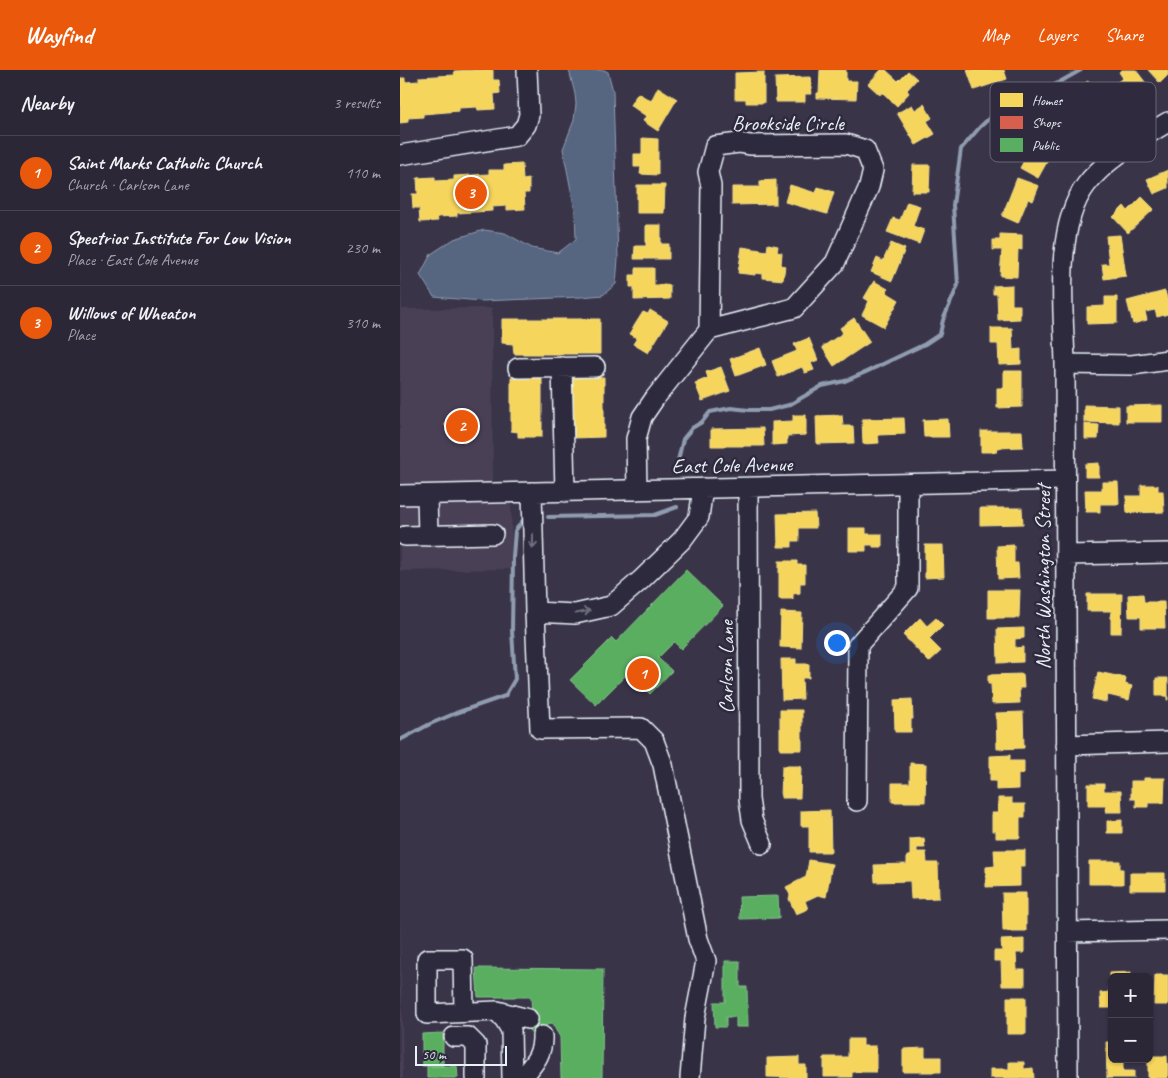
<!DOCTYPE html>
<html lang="en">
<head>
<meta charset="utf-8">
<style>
	:root { --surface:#2c2737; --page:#383342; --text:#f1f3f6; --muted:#a6a5ad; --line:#484452; --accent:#ea580c }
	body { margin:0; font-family:Caveat,sans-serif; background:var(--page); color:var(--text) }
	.controls { position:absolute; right:15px; bottom:15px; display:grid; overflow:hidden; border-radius:8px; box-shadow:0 1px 4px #0004 }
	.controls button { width:45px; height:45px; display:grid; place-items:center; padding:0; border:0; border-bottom:1px solid var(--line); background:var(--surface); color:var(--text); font:25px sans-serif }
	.scale { position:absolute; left:15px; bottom:12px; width:92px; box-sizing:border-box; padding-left:5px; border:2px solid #e8f1f8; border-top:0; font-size:14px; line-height:18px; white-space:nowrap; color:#e8f1f8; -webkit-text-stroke:4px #2f2a3d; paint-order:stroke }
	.you { position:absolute; left:436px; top:572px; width:18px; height:18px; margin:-12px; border:4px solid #fff; border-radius:50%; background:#1a73e8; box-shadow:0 0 0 8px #1a73e833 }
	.badge { display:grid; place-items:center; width:32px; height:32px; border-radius:50%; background:var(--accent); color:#fff; font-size:16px; font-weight:700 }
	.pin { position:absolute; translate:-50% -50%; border:2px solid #fff; box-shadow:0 1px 5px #0006 }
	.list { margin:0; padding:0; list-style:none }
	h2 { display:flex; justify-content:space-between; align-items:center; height:65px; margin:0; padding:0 20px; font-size:21px }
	h2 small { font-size:16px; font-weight:400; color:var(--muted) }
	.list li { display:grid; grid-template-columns:32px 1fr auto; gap:15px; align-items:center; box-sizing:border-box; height:75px; padding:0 20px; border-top:1px solid var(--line) }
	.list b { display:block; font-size:19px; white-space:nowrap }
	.list p { margin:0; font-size:16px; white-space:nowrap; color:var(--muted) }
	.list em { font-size:16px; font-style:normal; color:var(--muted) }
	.map { position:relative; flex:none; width:768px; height:1008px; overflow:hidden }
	header { display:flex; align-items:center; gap:30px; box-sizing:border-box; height:70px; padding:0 25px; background:var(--accent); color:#fff }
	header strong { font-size:24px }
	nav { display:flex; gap:28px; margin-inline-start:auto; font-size:18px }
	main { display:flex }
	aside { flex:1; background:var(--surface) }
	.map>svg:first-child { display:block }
	.built { fill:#484057 }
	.water { fill:#566580; stroke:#909db0 }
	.homes { fill:#f6d55c; stroke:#f2dd8b }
	.shops { fill:#d6604d; stroke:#db8c80 }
	.public { fill:#5aae61; stroke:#85c28e }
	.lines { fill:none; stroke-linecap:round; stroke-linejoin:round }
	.stream { stroke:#909db0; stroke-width:4 }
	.minor-casing { stroke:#e8f1f8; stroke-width:22 }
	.minor { stroke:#2f2a3d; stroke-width:19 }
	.oneway { stroke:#70707e }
	.labels { text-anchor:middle; stroke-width:5; stroke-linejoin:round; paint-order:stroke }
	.street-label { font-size:21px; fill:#e8f1f8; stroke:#2f2a3d }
	.key { fill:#2f2a3d; stroke:#666675; stroke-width:1 }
	.key-label { font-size:14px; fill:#e8f1f8 }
</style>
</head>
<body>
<header>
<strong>Wayfind</strong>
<nav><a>Map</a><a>Layers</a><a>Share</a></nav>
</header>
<main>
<aside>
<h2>Nearby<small>3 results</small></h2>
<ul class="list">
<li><span class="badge">1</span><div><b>Saint Marks Catholic Church</b><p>Church · Carlson Lane</p></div><em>110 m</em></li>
<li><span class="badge">2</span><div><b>Spectrios Institute For Low Vision</b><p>Place · East Cole Avenue</p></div><em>230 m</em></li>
<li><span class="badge">3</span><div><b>Willows of Wheaton</b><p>Place</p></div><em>310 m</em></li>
</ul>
</aside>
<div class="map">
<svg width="768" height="1008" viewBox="0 0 768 1008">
	<rect width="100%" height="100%" fill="#3a3449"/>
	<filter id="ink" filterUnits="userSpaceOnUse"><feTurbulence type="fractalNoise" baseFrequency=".02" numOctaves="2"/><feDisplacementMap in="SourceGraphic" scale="10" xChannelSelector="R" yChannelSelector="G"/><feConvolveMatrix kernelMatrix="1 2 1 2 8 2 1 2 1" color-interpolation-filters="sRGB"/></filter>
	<g filter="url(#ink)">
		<!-- built -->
		<path class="built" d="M0,176L2,239L92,238L93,419L0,422Z
			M111,426L112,499L0,501V429Z
			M0,837L3,1008H0Z"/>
		<!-- water -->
		<path class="water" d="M169,0H204L208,2L213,21L218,189L216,214L203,225L181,227L81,231L34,227L20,205L31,184L54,169L84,160L105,163L132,178L158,183L176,169L175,141L163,79L174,50L176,34L175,24Z"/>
		<!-- homes -->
		<path class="homes" d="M74,0H93V10H99L100,23L94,24L95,39L78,40L77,37L59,38V41L23,44V47L8,48V52L0,53V8H5V12L19,11V7L55,5L54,1Z
			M420,0H446V11H457L456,29L417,28V23H419Z
			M481,0H486L498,11L508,1L517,9L507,20L509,23L497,36L482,22L480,25L468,14Z
			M567,0H604L607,9L574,20Z
			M722,0H736L748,16L712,41L700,24L723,8L719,2Z
			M748,0H768V5L760,13Z
			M364,2V33H346V29H335V3Z
			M411,7V24H405V32H376L375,8Z
			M688,11L706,40L693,48L689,42L665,57L656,43L682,27L676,19Z
			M258,17L277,29L258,61L243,51L246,46L230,35L238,23L251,31Z
			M524,34L532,48L527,51L535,64L516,75L497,43L512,35L515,40Z
			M635,48L663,63L638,108L620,98L638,65L628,60Z
			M242,68L258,69V105L240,104L241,97H234V84H242Z
			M122,94L123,110L129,109V123H124L125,139L107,140V136L92,137V141L57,143V146L37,147L38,151L20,152L19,138H13L12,124H18L17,108L35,107V111L54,110V106L89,104V100H104V95Z
			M513,95H530L529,122H512Z
			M768,100V118L754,124L747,109Z
			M617,108L639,116L633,131L628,129L618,153L602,146Z
			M376,110V134L332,135V117H360V111Z
			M237,115H265L264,143H237Z
			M390,115L416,123L418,117L434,122L427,144L385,132Z
			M742,127L754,139L728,163L713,147L724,136L728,141Z
			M507,132L520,136L513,156L524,160L519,174L487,162L493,148L500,150Z
			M246,155H261V174H269V189H234L235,176H246Z
			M600,164L622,165V180L618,179L617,207L600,206L602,180H593V170H600Z
			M720,165L726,206L704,209L702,194H709L706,166Z
			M491,173L505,179L492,211L471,202L477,188L483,191Z
			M368,174L378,176L377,182L382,183L381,195L385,196L383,210L363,208V204L355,203V205L338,203L342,177L367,181Z
			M236,198H254V215H270V229L234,230V217H230V205H236Z
			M474,211L488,219L486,222L499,230L484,257L462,245L469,231L464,228Z
			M612,215V235H620V249L598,250L597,224H593V216Z
			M765,221L768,232V244L757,247L755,240L745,242L747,250L733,254L727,231Z
			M705,227H717V253L687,254V237L705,236Z
			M250,240L268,251L248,283L233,274L237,268L229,264L243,242L248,244Z
			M454,248L470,272L434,296L422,277L443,263L440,258Z
			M102,249H200V284H114L113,274L102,273Z
			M591,258H612L613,280L621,279V294L599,295L598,274H591Z
			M409,268L418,290L411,293L414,300L405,303L402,297L378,307L372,291L397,281L394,274Z
			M360,278L366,295L336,306L330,289Z
			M321,297L330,321L302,331L295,313L308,308L306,302Z
			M604,301H622V337L597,338V318H604Z
			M204,307V367L173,368V308Z
			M111,308H142V367H118V362L111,361Z
			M684,335L719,336V353L684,352Z
			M762,335V352H726V336Z
			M393,345H406V365L387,366V374L372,375V352L393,351Z
			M442,345L443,356H453L454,373L417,374L416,346Z
			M504,348L505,364L478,365L479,373L463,374L462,349Z
			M548,349L549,367H524L523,350Z
			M685,354L699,355L698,369H685Z
			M363,358L364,376H311V359Z
			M581,361H622L623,377L597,378V382H581Z
			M699,393V407H685V394Z
			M702,412H718L719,434H700V442H686L685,420H702Z
			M741,415H758V421H763L764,442L727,443L726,426H741Z
			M580,438H622L623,454L580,455Z
			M415,443L416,458H399V471H392V477H378L377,444Z
			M449,458H466V464H482V477H473V475H466V481H449Z
			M525,475H543L544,507L525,508Z
			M614,475V493H618L619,508L598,509L597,476Z
			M379,491H397V495H405V513H400V523L393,524V529H379Z
			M588,520H620L619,548H588Z
			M687,524H722L721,563H711V541H687Z
			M743,524L744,532H764L765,558H741V547H729L728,525Z
			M381,542L402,543L401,578L380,577Z
			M520,548L527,556L536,548L543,555L529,569L541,581L529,592L503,565Z
			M624,558V568L615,569V578L623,577V592L598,593L597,559Z
			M381,589H396V594H409V608H402L403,629L382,630Z
			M698,602L726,608L725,614L732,616L729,630L708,625L706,632L692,629Z
			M623,604L624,618H619L620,633L592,634L591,614H588V605Z
			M756,608H768V630H767V626H756Z
			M512,629L513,649H511V662H495L494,630Z
			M380,640H402V680H380Z
			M623,642L624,678L597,679L596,643Z
			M610,685V691H624V703L618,704V719L596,720V711H590V686Z
			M510,693L526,694L525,732H492V713H510Z
			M382,696H401L400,728H381Z
			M744,708H765L764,733H748V737H736V729H731V711H744Z
			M688,714H704V721H721L722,742H706V736H688Z
			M598,728H612V734H625V747H620V768H596V761H592V743H598Z
			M430,740L431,782H409V756H401V741Z
			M722,750V763H707V751Z
			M524,768L525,778H517V782H526L527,793H538L539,828L511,829L510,811L475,812L474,795L507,794V786H510V769Z
			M594,780H625V796H620V816L586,817V797L595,796Z
			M409,790L432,794L426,827L418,825L405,831L408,839L396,844L389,829L390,825L386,817L406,807Z
			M689,791H720V799H723V814H689Z
			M730,803H765V820H730Z
			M602,823H626V861H603Z
			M624,869V883H616L617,900H625V916H602L601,891H594V881H602L601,870Z
			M731,902V907H712V938H701L700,923L709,922V903Z
			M755,905H768V935H754Z
			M607,927H626V964H607Z
			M448,969H463V976H476V1002H452V1007H424V987H448Z
			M706,972H712V989H723V1001H734V1008H707Z
			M525,978V987H541V1002H503V979Z
			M749,986H767L768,1008H748V989H749Z
			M399,987V995H406V1008L367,1007V988Z
			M609,992H624V999L633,998L634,1008H590V999H609Z"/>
		<!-- shops -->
		<path class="shops" d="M58,339L79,356L65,373L44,355Z"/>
		<!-- public -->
		<path class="public" d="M286,500L323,536L281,579L274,572L258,588L272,601L250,624L228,603L196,635L170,610L212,568L216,572Z
			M378,826L379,848L340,849L339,827Z
			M325,891H340V917H347L348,957H336V947H326V957H315L314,932H325Z
			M76,898L203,899L202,1008H161L160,967L151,952L134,966L124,954L132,946L131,927H78Z
			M43,963V996H22V964Z
			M27,996H57L58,1008H27Z"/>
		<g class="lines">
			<!-- stream -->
			<path class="stream" d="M276,399L283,369L292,358L302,352L310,342L331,338L349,340H369L389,335L422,316L445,311L466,302L525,274L540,264L543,250L558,215L553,135L561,79L580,57L599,39L615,40L635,35L656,14L681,0
				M148,447L255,445L277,437
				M0,670L30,654L56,643L105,626L115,609L112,561L113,487L115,461L124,449"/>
			<!-- minor casing -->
			<g class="minor-casing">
				<path id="minor" d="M0,85L117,66L126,55L129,45L127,0
					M665,294L732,295L768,290
					M162,297L165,422
					M118,298L195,297
					M348,418L349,729L352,750L362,774
					M237,420L236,369L242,347L255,328L309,260L311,116L308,102L315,76L339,73L350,75L446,74L465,80L473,100L469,117L435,193L394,238L309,260
					M132,422L135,542L140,659L241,658L254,671L263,695L298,869L306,891L295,948L290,1008
					M0,425L665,410
					M27,425L28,466
					M5,466L93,464
					M666,485L768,483
					M135,542L175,544L211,536L241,510L282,470L299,447L303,418
					M666,675L768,672
					M457,731L458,575L508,518V414
					M667,862L768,860
					M97,941L128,949
					M64,942L63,889H27V944L97,941L105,950L111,960L112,1008
					M54,967H68L76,975V1008
					M122,1008C133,994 143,985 142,966
					M668,1008L665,294C664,242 653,159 686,115C704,91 742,67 768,52"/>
			</g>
			<!-- minor -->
			<use href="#minor" class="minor"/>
		</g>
		<!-- one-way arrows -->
		<defs><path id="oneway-shaft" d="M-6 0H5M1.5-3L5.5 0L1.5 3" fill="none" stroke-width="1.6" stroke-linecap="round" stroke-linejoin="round" transform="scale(1.25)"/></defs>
		<g class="oneway">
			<use href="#oneway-shaft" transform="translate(133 471) rotate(89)"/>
			<use href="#oneway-shaft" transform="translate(183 542) rotate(-12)"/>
		</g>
	</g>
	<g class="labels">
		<!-- street labels -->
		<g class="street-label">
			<text x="388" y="60">Brookside Circle</text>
			<text transform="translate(332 395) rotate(-1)" y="7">East Cole Avenue</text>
			<text transform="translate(643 507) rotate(-90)" y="7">North Washington Street</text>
			<text transform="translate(326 597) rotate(-90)" y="7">Carlson Lane</text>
		</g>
	</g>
	<!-- legend -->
	<rect x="590" y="12" width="166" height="80" rx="8" class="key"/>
	<rect x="600" y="23" width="23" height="14" fill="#f6d55c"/>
	<rect x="600" y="46" width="23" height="13" fill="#d6604d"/>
	<rect x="600" y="68" width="23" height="14" fill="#5aae61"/>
	<g class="key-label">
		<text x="632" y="35">Homes</text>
		<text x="632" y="57">Shops</text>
		<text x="632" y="80">Public</text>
	</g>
</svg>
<div class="controls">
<button>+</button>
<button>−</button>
</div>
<div class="scale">50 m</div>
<div class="you"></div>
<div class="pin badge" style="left:243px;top:604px">1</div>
<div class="pin badge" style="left:62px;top:356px">2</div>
<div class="pin badge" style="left:71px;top:123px">3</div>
</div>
</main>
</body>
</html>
